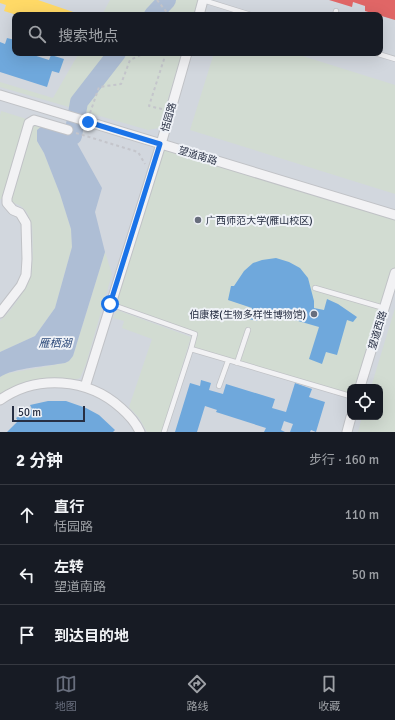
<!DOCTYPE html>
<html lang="zh">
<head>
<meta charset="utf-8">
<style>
	:root { --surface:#171b24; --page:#20242c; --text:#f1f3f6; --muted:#9ea1a6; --line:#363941; --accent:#686e7d }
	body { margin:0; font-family:Signika,"Noto Sans SC",sans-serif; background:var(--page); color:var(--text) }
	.controls { position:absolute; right:12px; bottom:12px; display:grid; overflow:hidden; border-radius:8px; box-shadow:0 4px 16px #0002 }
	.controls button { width:36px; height:36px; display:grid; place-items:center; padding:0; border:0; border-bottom:1px solid var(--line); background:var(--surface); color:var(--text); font:20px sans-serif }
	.scale { position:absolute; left:12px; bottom:10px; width:73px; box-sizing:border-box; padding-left:4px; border:2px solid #272f43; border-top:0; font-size:11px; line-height:14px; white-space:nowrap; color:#272f43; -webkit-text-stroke:3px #eff2f7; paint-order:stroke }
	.stop { position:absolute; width:12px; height:12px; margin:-9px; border:3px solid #1a73e8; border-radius:50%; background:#fff }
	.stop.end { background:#1a73e8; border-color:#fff; box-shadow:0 1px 4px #0008 }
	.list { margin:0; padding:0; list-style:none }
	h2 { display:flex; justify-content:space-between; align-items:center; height:52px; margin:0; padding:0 16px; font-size:17px }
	h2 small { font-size:13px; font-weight:400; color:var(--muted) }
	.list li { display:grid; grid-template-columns:26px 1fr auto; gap:12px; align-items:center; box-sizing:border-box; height:60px; padding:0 16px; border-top:1px solid var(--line) }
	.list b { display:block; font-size:15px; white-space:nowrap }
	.list p { margin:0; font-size:13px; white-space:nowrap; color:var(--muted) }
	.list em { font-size:13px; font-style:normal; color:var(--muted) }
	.icon { flex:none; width:22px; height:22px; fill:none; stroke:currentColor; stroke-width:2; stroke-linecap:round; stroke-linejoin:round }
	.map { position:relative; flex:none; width:395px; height:432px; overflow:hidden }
	.search { position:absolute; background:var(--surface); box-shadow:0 4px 16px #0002; left:12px; right:12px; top:12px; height:44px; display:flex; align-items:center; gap:10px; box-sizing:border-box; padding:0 14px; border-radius:8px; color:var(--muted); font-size:15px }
	.sheet { height:232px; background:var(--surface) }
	nav { display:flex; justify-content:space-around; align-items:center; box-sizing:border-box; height:56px; border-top:1px solid var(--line); background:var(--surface); font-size:11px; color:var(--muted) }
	nav a { display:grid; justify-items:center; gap:2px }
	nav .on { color:var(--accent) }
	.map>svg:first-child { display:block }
	.built { fill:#d2d7de; fill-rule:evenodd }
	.green { fill:#d2dcd2 }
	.water { fill:#aebed5 }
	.homes { fill:#ffd966 }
	.shops { fill:#e06666 }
	.schools { fill:#6fa8dc }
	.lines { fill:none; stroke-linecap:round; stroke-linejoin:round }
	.river { stroke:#aebed5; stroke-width:18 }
	.lane-casing { stroke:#c0c2c6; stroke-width:6 }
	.street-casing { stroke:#c0c2c6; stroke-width:11 }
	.path { stroke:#c4c5cb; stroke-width:2; stroke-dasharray:3 3; stroke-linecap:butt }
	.lane { stroke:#f2f2f4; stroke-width:4.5 }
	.street { stroke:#f2f2f4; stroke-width:9 }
	.route { stroke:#1a73e8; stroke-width:5 }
	.poi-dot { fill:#686e7d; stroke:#eff2f7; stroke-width:1.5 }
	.labels { text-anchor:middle; stroke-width:4; stroke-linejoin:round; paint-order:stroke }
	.street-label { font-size:10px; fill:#272f43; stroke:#eff2f7 }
	.poi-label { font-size:10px; fill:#272f43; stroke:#eff2f7; text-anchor:start }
	.water-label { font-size:11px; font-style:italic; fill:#2d4a7a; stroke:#eff2f7 }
</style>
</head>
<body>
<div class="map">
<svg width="395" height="432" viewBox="0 0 395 432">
	<rect width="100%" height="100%" fill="#e2e4e8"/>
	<!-- built -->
	<path class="built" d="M0,0H395V432H0ZM15,15H380V53H15ZM350,387H380V417H350Z"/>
	<!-- green -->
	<path class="green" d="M110,0H199L194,15H102Z
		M79,53H182L159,128L148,130L0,87V82L53,98Z
		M214,53H293L395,85V194L190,130Z
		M1,111L52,127L37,141L44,153L60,194L71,229L72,247L55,308L35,336L0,352V321C13,309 24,292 31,276C33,270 33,233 32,227C31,222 28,213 25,210C19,203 8,201 0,199V116Z
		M161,144L395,215V273L360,387H350V396L191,349L195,335L110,304Z
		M105,252L112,274L86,364L80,378C72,381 62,378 54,378C35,378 16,384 0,395V377L4,374L65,363L69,361L73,356Z
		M395,308V432H358L362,417H380V387H371Z
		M117,310L191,337L162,432H147L139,418L129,407L152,339L122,328L124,321L113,318Z"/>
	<!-- water -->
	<path class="water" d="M42,126L52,127L73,136L102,188L95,212L105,252L73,356L69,361L65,363C48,366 13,368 0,377V352L35,336L55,308L72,247L71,229L60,194L44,153L37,141V130Z"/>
	<!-- homes -->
	<path class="homes" d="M0,0H38L82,15H17L4,11L6,5L0,3Z"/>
	<!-- shops -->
	<path class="shops" d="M329,0H395V20L365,11V6L353,2L352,7Z"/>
	<!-- schools -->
	<path class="schools" d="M7,38L15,40L13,48L15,49V53H27L49,60L51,55L64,59L59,73L52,71L47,87L0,72V42L5,44Z
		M276,258L289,262L300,268L308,278L314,301V308L324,310L327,299L338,304L357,317L353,322L347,320L337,355L326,352L322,364L309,359L319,327L260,310L257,321L249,319L252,308L228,300L231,286H234L244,271L253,263L262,260Z
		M201,380L211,383L209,390L223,394L226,384L275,399L272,408L286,412L295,383L312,389L309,397L325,402L316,432L311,430L310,432H290L293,424L284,421L281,430L285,432H264L266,428L216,412L217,410L205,406L197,432H175L190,383L200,386Z
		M48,401H66L86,408L99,415L115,430L113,432H7L18,421L16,418L32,409L30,405Z"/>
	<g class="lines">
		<!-- river -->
		<path class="river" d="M153,15L167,0
			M73,136L79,102L117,53"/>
		<!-- lane casing -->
		<g class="lane-casing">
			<path id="lane" d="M203,0L251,15
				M335,15L336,11
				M375,53L395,59
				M315,288L384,308
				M110,304L195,334L191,349
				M237,363L248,330
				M219,386L228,361
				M164,432L191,349L350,396"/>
		</g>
		<!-- street casing -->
		<g class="street-casing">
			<path id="street" d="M199,15L203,0
				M0,95L395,215
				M0,313L21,286L26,275L27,259L26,223L20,213L13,210L7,203V198L29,123L34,120L68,130
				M85,387L161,144L187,53
				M360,387L395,273
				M0,400C37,374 88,378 121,408C129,415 136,423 140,432
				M347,432L351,417"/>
		</g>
		<!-- path -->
		<path class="path" d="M157,0L169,15
			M162,109L149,106L166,53
			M90,113L99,87L121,84L130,60L145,53
			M76,133L138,152L145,164"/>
		<!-- lane -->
		<use href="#lane" class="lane"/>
		<!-- street -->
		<use href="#street" class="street"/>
	</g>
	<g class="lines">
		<!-- route -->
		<path class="route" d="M88,122L160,144L110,304"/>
	</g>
	<!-- markers -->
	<g class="poi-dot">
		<circle cx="198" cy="220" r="4"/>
		<circle cx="314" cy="314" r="4"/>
	</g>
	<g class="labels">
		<!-- street labels -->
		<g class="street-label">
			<text transform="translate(168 117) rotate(-74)" y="4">恬园路</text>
			<text transform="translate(198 155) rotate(17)" y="4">望道南路</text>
			<text transform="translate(377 330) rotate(-73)" y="4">望道西路</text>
		</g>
		<!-- poi labels -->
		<g class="poi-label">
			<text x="206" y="224">广西师范大学(雁山校区)</text>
			<text x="306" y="318" text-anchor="end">伯康楼(生物多样性博物馆)</text>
		</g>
		<!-- water labels -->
		<g class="water-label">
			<text x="55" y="347">雁栖湖</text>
		</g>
	</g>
</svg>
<div class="controls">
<button><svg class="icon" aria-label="locate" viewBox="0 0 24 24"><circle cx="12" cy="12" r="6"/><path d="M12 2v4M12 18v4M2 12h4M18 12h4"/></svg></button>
</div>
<div class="scale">50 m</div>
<div class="stop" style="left:110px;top:304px"></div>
<div class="stop end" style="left:88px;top:122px"></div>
<div class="search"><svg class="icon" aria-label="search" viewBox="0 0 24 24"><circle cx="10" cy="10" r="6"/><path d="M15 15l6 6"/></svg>搜索地点</div>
</div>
<section class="sheet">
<h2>2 分钟<small>步行 · 160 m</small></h2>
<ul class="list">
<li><svg class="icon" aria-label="ahead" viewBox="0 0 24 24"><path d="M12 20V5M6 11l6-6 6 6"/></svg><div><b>直行</b><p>恬园路</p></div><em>110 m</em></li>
<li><svg class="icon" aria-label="left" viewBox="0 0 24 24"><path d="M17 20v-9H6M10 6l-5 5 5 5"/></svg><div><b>左转</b><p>望道南路</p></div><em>50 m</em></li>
<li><svg class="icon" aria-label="arrive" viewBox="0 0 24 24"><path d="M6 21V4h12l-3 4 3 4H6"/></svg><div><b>到达目的地</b></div></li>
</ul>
</section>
<nav>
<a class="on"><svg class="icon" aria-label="map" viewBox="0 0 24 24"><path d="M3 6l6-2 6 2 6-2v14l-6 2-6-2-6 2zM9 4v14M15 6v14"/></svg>地图</a>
<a><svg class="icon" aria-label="directions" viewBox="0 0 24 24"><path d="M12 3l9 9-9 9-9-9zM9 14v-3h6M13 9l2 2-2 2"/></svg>路线</a>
<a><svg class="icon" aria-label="saved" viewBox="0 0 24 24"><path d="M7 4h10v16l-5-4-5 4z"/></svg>收藏</a>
</nav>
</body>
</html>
